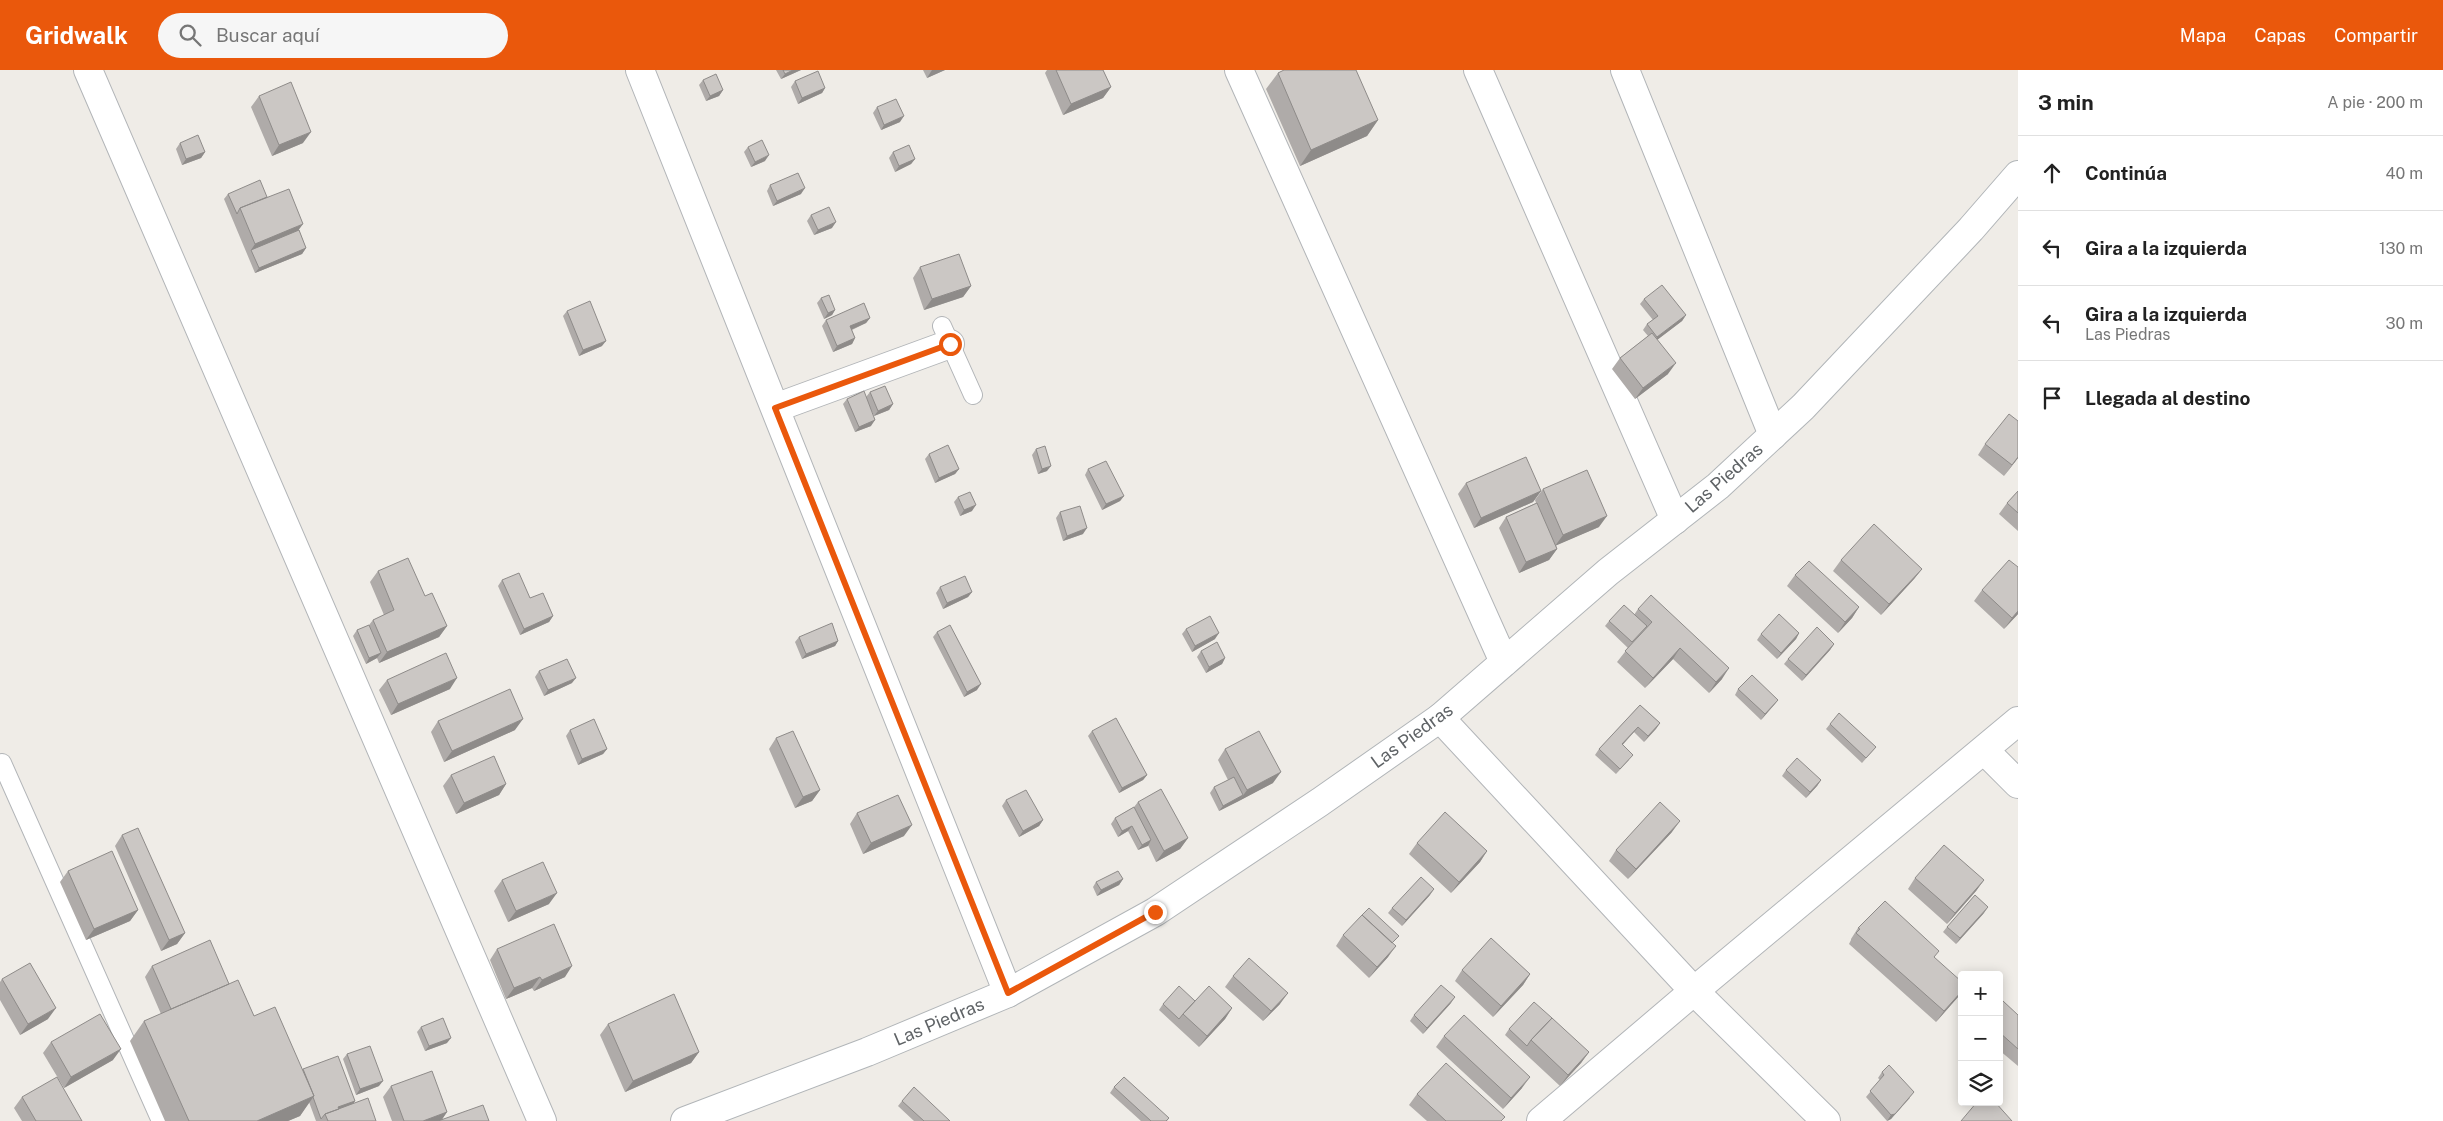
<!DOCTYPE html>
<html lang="es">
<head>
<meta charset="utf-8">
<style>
	:root { --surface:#fff; --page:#f6f6f6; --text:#222; --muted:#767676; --line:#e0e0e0; --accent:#ea580c }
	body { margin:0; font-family:"Public Sans",sans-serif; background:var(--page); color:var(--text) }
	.controls { position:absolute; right:15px; bottom:15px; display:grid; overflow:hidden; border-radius:5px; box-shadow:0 2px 12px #0003 }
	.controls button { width:45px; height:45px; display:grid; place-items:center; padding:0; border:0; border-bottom:1px solid var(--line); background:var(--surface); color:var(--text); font:25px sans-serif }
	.stop { position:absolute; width:15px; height:15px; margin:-11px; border:4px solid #ea580c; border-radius:50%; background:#fff }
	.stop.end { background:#ea580c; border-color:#fff; box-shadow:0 1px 5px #0008 }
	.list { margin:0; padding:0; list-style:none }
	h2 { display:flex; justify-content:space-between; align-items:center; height:65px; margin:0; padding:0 20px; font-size:21px }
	h2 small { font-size:16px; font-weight:400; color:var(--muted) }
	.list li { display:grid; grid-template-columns:32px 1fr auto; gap:15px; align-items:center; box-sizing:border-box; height:75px; padding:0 20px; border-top:1px solid var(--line) }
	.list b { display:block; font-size:19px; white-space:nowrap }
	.list p { margin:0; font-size:16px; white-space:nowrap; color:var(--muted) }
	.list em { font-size:16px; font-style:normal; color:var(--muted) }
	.icon { flex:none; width:28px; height:28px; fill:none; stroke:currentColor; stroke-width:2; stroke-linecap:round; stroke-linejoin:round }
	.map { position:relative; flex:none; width:2018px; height:1051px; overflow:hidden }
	header { display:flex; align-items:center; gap:30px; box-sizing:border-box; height:70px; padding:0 25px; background:var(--accent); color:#fff }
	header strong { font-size:24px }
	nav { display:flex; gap:28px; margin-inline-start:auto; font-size:18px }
	.search { width:350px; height:45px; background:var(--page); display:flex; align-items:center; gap:12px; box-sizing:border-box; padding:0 18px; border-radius:28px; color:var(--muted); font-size:19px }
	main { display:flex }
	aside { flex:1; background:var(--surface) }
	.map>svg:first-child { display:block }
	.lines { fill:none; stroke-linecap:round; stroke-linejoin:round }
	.lane-casing { stroke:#b2b5b8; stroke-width:20 }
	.street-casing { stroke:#b2b5b8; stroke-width:30 }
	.secondary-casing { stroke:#b1b5b8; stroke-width:30 }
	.lane { stroke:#fff; stroke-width:18 }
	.street { stroke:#fff; stroke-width:28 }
	.secondary { stroke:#fff; stroke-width:28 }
	.wall { fill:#afaba9 }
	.shaded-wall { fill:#8e8b89 }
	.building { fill:#cbc7c4; stroke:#8e8b89 }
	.route { stroke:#ea580c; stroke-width:6 }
	.labels { text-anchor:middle; stroke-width:4; stroke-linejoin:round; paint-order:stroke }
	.street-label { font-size:18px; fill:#5f6366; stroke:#fff }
</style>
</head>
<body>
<header>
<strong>Gridwalk</strong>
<div class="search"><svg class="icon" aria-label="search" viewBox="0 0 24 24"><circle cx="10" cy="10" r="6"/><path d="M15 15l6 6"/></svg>Buscar aquí</div>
<nav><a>Mapa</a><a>Capas</a><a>Compartir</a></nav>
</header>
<main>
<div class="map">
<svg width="2018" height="1051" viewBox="0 0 2018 1051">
	<rect width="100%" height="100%" fill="#efece7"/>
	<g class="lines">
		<!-- lane casing -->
		<g class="lane-casing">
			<path id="lane" d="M942,256L973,325
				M2,693L161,1051"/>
		</g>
		<!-- street casing -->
		<g class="street-casing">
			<path id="street" d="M88,0L542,1051
				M640,0L1008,923
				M1239,0L1504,592
				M1478,0L1675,450
				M1625,0L1773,365
				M775,338L950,274
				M1440,648L1694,921L1826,1051
				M1984,680L2018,714
				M1541,1051L1694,921L2018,651"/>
		</g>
		<!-- secondary casing -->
		<g class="secondary-casing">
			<path id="secondary" d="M685,1051L867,982L1008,923L1155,842L1320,732L1440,648L1608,502L1718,416L1803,337L1971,159L2018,105"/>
		</g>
		<!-- lane -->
		<use href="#lane" class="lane"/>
		<!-- street -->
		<use href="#street" class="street"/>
		<!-- secondary -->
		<use href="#secondary" class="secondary"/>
	</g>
	<!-- wall -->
	<path class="wall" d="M776,0H801L781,9Z
		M923,0H945L927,8Z
		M1047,0H1103L1111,17L1103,28L1063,45L1045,3Z
		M1278,3L1378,50L1367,66L1300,96L1266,19Z
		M703,10L723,20L719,26L706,31L699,15Z
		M795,11L825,18L822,23L798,34L791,17Z
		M259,26L303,73L272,86L251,37Z
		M877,37L900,52L881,60L873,43Z
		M180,73L205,82L201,88L182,95L176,79Z
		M748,77L765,91L751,97L744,82Z
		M893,82L915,89L911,94L895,102L889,88Z
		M770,115L801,124L773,136L767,121Z
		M228,124L267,127L299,160L306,178L302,184L255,203L224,129Z
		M811,145L832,158L814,165L807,151Z
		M920,197L971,216L963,227L924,240L913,208Z
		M821,228L835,240L832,245L824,249L817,233Z
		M1644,229L1686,245L1682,251L1657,270L1668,304L1635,329L1612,299L1620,288L1648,266L1643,260L1647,254L1653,250L1640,234Z
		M567,241L602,276L579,286L563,246Z
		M870,248L866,253L852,260L855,268L852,274L833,282L822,256L826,250Z
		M870,322L893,334L889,340L874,346L868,333L871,356L855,362L843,334L847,329L866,327Z
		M1985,374L2018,388L2004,406L1978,385Z
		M1036,379L1047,401L1038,404L1032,385Z
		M929,384L959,399L955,404L935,413L925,389Z
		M1088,399L1124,426L1120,431L1102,440L1085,405Z
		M1466,413L1541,421L1533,432L1474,458L1458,424Z
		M1543,419L1599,457L1556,475L1557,479L1549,490L1519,503L1499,458L1506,447L1536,433L1535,430Z
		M2018,421V461L1999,444L2007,433Z
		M958,427L972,441L960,446L954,432Z
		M1060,442L1083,464L1063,471L1056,448Z
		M1841,490L1922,499L1914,509L1881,545L1833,501Z
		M378,501L425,526L447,556L439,567L379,593L377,588L366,594L353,566L357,560L369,555L373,550L384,545L370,512Z
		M1795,505L1859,537L1852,548L1838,563L1787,516Z
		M502,510L530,528L553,546L549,552L520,565L498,516Z
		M940,517L972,522L968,527L943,539L936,523Z
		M1982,520L2018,544L2004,559L1974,531Z
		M1638,539L1722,609L1709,623L1673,589L1645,618L1617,592L1628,578L1605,556L1609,551L1634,545Z
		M1186,559L1215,569L1192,582L1182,564Z
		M937,562L977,620L964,627L933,567Z
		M1799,563L1796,569L1777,589L1757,570L1761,564Z
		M799,567L838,571L835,576L802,589L795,572Z
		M1834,574L1830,580L1802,611L1784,594L1788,589Z
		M1201,581L1225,588L1222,594L1206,603L1197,587Z
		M539,601L572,613L544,626L535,607Z
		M387,610L450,619L391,645L379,620Z
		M1738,619L1778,630L1774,635L1761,650L1735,625Z
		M1640,635L1660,653L1644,672L1634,662L1622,675L1629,690L1616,704L1595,685L1599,679Z
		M438,651L515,660L444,692L431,662Z
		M1830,654L1876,677L1862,693L1826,659Z
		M570,660L607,679L603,684L578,695L566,666Z
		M1092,661L1147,705L1143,710L1119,723L1088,666Z
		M776,668L820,720L812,731L795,738L769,679Z
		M1225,679L1273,713L1219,741L1210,723L1214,717L1228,710L1218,690Z
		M1786,700L1821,710L1817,716L1806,728L1782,706Z
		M451,705L506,714L499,725L456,744L443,716Z
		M1006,730L1043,750L1039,756L1019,767L1002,736Z
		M1138,732L1188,768L1180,779L1156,792L1148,775L1138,780L1128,761L1118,767L1111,754L1115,748L1134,737Z
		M857,743L904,766L863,784L850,754Z
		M1672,762L1628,809L1609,791L1616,780Z
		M122,765L185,863L177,874L161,881L115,776Z
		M1417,773L1487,781L1480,792L1451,823L1409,784Z
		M68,801L138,840L130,851L86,870L60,812Z
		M1915,808L1984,810L1976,821L1947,854L1908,819Z
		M1123,809L1119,815L1097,826L1093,817L1096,812Z
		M502,810L549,834L508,852L494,821Z
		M1430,825L1402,856L1388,843L1392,838Z
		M1984,843L1956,874L1943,862L1947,857Z
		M1858,858L1934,887L1958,927L1936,952L1849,874L1851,870V869Z
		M1343,865L1393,873L1388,887L1369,908L1336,876Z
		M497,879L565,907L534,921L532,918L506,929L490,890Z
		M152,896L229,914L254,946L303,1000L355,1031L353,1034L376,1051H316L309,1032L300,1046L288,1051H165L130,971L144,951L161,944L145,907Z
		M1462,900L1530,904L1523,915L1493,947L1455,911Z
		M1233,906L1280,934L1263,951L1225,917Z
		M2,909L48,949L20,965L0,930V912Z
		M1195,931L1232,938L1225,949L1199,977L1159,940L1163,934Z
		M1451,933L1423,964L1410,951L1414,945Z
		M1999,936L2018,945V996L1999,980Z
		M608,954L699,982L691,993L625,1022L600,965Z
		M421,957L447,973L425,981L417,962Z
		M1509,959L1589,982L1581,993L1560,1016L1505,965Z
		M1444,966L1522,1018L1503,1039L1436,977Z
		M51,972L113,990L64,1018L43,983Z
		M347,984L379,1016L356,1025L343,989Z
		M1882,1002L1910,1028L1891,1049L1887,1051L1866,1027L1880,1010L1878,1008Z
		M391,1016L447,1042L442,1049L489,1051H392L383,1027Z
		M1114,1017L1169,1048L1167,1051H1141L1110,1023Z
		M1417,1024L1502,1051H1427L1409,1035Z
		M22,1027L82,1051H22L14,1038Z
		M902,1031L950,1051H914L898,1036Z"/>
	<!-- shaded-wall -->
	<path class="shaded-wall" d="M793,0H801L781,9L785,4Z
		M932,0H945L927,8Z
		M1111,17L1103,28L1063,45L1071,34Z
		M825,18L822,23L798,34L802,28Z
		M723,20L719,26L706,31L710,26Z
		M904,46L900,52L881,60L884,55Z
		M1378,50L1367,66L1300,96L1311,80Z
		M311,62L303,73L272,86L279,75Z
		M205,82L201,88L182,95L186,89Z
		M769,85L765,91L751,97L755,92Z
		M915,89L911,94L895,102L899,96Z
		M805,118L801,124L773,136L777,131Z
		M836,152L832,158L814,165L818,160Z
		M303,154L295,165L251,180L255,174Z
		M306,178L302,184L255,203L259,198Z
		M971,216L963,227L924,240L932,229Z
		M835,240L832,245L824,249L828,243Z
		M1686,245L1682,251L1653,273L1657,267Z
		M870,248L866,253L846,262L850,256Z
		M855,268L852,274L833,282L837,276Z
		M606,271L602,276L579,286L583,280Z
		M1676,293L1668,304L1635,329L1643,318Z
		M893,334L889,340L874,346L878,341Z
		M875,350L871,356L855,362L859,357Z
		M2018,387V388L2004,406L2012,395Z
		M1051,396L1047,401L1038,404L1042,399Z
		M959,399L955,404L935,413L939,408Z
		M1541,421L1533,432L1474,458L1481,448Z
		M1124,426L1120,431L1102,440L1106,434Z
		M976,435L972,441L960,446L964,440Z
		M1607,446L1599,457L1555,476L1563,465Z
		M1087,458L1083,464L1063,471L1067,466Z
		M1557,479L1549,490L1519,503L1526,492Z
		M1922,499L1914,509L1881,545L1889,534Z
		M972,522L968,527L943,539L947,533Z
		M1859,537L1852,548L1838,563L1845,552Z
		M2018,541V544L2004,559L2012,548Z
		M553,546L549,552L520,565L524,559Z
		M447,556L439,567L379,593L387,582Z
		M1219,563L1215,569L1192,582L1195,576Z
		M1799,563L1796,569L1777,589L1781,583Z
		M838,571L835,576L802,589L806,584Z
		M1834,574L1830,580L1802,611L1806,605Z
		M1680,578L1673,589L1645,618L1653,608Z
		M381,583L377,588L366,594L369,588Z
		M1225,588L1222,594L1206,603L1209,597Z
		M1729,598L1722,609L1709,623L1716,612Z
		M457,608L450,619L391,645L398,634Z
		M576,608L572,613L544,626L548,620Z
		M981,614L977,620L964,627L967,622Z
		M1778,630L1774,635L1761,650L1765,644Z
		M523,649L515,660L444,692L452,681Z
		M1660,653L1656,659L1644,672L1648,666Z
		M1638,657L1634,662L1618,680L1622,674Z
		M607,679L603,684L578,695L582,689Z
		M1281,702L1273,713L1239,731L1247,720Z
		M1147,705L1143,710L1119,723L1122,718Z
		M1821,710L1817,716L1806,728L1810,722Z
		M506,714L499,725L456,744L464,733Z
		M820,720L812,731L795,738L803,727Z
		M1243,725L1239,731L1219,741L1223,736Z
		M1043,750L1039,756L1019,767L1023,761Z
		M1680,751L1672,762L1628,809L1636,799Z
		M912,755L904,766L863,784L871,773Z
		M1132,756L1128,761L1118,767L1122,761Z
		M1188,768L1180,779L1156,792L1164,781Z
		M1151,770L1148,776L1138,780L1142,775Z
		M1487,781L1480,792L1451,823L1459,812Z
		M1123,809L1119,815L1097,826L1101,820Z
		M1984,810L1976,821L1947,854L1955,843Z
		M1434,819L1430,825L1402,856L1406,850Z
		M557,823L549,834L508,852L516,841Z
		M1988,837L1984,843L1956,874L1960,868Z
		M138,840L130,851L86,870L94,859Z
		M185,863L177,874L161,881L169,870Z
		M1396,876L1388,887L1369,908L1377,897Z
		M572,896L565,907L534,921L542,910Z
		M1530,904L1523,915L1493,947L1501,936Z
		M540,907L532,918L506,929L514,918Z
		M1962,921L1958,927L1936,952L1944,941Z
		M1288,923L1280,934L1263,951L1271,941Z
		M1455,927L1451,933L1423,964L1427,958Z
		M56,938L48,949L20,965L28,954Z
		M1232,938L1225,949L1199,977L1207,966Z
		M451,968L447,973L425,981L429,976Z
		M121,979L113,990L64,1018L71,1007Z
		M699,982L691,993L625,1022L633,1011Z
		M1589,982L1581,993L1560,1016L1568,1005Z
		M1530,1007L1522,1018L1503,1039L1511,1028Z
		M383,1011L379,1016L356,1025L360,1019Z
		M1914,1022L1891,1049L1887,1051L1891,1045Z
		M314,1026L300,1046L288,1051H257Z
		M355,1031L351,1037L335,1043L338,1037Z
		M447,1042L441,1051H423Z"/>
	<!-- building -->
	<path class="building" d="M783,0H793L785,4Z
		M1056,0H1103L1111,17L1071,34Z
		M1284,0H1356L1378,50L1311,80L1278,3Z
		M818,1L825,18L802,28L795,11Z
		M716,4L723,20L710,26L703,10Z
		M291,12L311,62L279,75L259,26Z
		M896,29L904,46L884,55L877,37Z
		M198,65L205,82L186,89L180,73Z
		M762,70L769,85L755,92L748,77Z
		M909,75L915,89L899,96L893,82Z
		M798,103L805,118L777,131L770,115Z
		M260,110L267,127L240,138L237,144L228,124Z
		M289,119L303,154L255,174L240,138Z
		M829,137L836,152L818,160L811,145Z
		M299,160L306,178L259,198L251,180Z
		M959,184L971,216L932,229L920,197Z
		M1662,215L1686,245L1657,267L1647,254L1658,246L1644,229Z
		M829,225L835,240L828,243L821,228Z
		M590,231L606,271L583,280L567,241Z
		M864,233L870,248L850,256L855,268L837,276L826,250Z
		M1652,263L1676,293L1643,318L1620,288Z
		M885,316L893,334L878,341L870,322Z
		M864,321L875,350L859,357L847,329Z
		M2009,344L2018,351V387L2012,395L1985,374Z
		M948,375L959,399L939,408L929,384Z
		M1045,376L1051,396L1042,399L1036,379Z
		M1526,387L1541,421L1481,448L1466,413Z
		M1106,391L1124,426L1106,434L1088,399Z
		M1587,400L1607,446L1563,465L1543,419Z
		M2018,421V443L2007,433Z
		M970,422L976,435L964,440L958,427Z
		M1537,433L1557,479L1526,492L1506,447Z
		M1080,436L1087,458L1067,466L1060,442Z
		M1874,454L1922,499L1889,534L1841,490Z
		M408,488L425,526L432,523L447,556L387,582L373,550L394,540L378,501Z
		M2009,490L2018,497V541L2012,548L1982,520Z
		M1809,491L1859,537L1845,552L1795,505Z
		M519,503L530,528L543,523L553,546L524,559L502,510Z
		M965,506L972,522L947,533L940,517Z
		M1651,525L1729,598L1716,612L1680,578L1653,608L1625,581L1652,552L1638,539Z
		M1624,535L1647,556L1632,572L1609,551Z
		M1779,544L1799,563L1781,583L1761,564Z
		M1210,546L1219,563L1195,576L1186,559Z
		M832,553L838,571L806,584L799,567Z
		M369,555L381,583L369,588L357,560Z
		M950,555L981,614L967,622L937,562Z
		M1817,557L1834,574L1806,605L1788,589Z
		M1217,572L1225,588L1209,597L1201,581Z
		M446,583L457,608L398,634L387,610Z
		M567,589L576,608L548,620L539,601Z
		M1752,605L1778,630L1765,644L1738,619Z
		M510,619L523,649L452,681L438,651Z
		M1640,635L1660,653L1648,666L1638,657L1622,674L1633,685L1620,699L1599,679Z
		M1839,643L1876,677L1866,688L1830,654Z
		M1116,648L1147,705L1122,718L1092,661Z
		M594,649L607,679L582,689L570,660Z
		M793,661L820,720L803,727L776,668Z
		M1259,661L1281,702L1247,720L1225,679Z
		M494,686L506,714L464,733L451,705Z
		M1797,688L1821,710L1810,722L1786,700Z
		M1234,707L1243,725L1223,736L1214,717Z
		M1161,719L1188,768L1164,781L1138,732Z
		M1026,720L1043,750L1023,761L1006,730Z
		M898,725L912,755L871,773L857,743Z
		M1660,732L1680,751L1636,799L1616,780Z
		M1134,737L1151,770L1142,775L1132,756L1122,761L1115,748Z
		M1445,742L1487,781L1459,812L1417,773Z
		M138,758L185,863L169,870L122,765Z
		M1944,775L1984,810L1955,843L1915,808Z
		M112,781L138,840L94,859L68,801Z
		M543,792L557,823L516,841L502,810Z
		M1118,801L1123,809L1101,820L1096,812Z
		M1421,807L1434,819L1406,850L1392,838Z
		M1975,825L1988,837L1960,868L1947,857Z
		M1885,831L1939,881L1934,887L1962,912V921L1944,941L1856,863L1860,859L1858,858Z
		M1369,838L1399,866L1392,873L1362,845Z
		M1362,845L1396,876L1377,897L1343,865Z
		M554,854L572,896L542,910L540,907L514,918L497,879Z
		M1491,868L1530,904L1501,936L1462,900Z
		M210,870L229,914L171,939L152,896Z
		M1249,888L1288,923L1271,941L1233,906Z
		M30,893L56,938L28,954L2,909Z
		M238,910L254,946L275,937L314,1026L257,1051H189L144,951Z
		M1441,915L1455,927L1427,958L1414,945Z
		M1179,916L1195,931L1183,944L1179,949L1163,934Z
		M1209,916L1232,938L1207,966L1183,944Z
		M674,924L699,982L633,1011L608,954Z
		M2003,931L2018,945V979L1999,962V936Z
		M1534,932L1552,948L1531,970L1527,976L1509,959Z
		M100,944L121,979L71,1007L51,972Z
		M1464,945L1530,1007L1511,1028L1444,966Z
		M443,948L451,968L429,976L421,957Z
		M1552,948L1589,982L1568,1005L1531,970Z
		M370,976L383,1011L360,1019L347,984Z
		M338,986L355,1031L338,1037L339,1039L325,1044L321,1049L313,1027L314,1026L303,999Z
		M1446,993L1505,1047L1501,1051H1446L1417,1024Z
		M1889,995L1914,1022L1895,1044L1891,1045L1870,1021L1884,1005L1882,1002Z
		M432,1001L447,1042L423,1051H404L391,1016Z
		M57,1007L82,1051H36L22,1027Z
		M1124,1007L1169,1048L1166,1051H1151L1114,1017Z
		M914,1017L950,1051H924L902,1031Z
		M368,1028L376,1051H328L325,1044Z
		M1977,1032H1983L1986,1035L1989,1032H1995L2012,1051H1961Z
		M483,1035L489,1051H438Z"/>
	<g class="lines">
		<!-- route -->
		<path class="route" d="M950,274L775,338L1008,923L1155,842"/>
	</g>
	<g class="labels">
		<!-- street labels -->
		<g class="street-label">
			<text transform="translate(1724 408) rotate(-41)" y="6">Las Piedras</text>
			<text transform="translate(1412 666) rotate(-36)" y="6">Las Piedras</text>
			<text transform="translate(939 952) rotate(-23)" y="6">Las Piedras</text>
		</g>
	</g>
</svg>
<div class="controls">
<button>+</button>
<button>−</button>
<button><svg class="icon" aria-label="layers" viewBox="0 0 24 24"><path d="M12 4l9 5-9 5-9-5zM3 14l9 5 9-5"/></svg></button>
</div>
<div class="stop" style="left:950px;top:274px"></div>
<div class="stop end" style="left:1155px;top:842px"></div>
</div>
<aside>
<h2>3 min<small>A pie · 200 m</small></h2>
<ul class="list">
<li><svg class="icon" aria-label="ahead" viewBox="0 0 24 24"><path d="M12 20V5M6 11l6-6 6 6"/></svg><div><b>Continúa</b></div><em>40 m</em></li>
<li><svg class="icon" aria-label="left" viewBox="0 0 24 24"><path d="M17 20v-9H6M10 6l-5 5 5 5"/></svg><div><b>Gira a la izquierda</b></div><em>130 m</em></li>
<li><svg class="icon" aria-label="left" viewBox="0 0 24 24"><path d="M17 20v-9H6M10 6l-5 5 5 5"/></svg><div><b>Gira a la izquierda</b><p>Las Piedras</p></div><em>30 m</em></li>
<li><svg class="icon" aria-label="arrive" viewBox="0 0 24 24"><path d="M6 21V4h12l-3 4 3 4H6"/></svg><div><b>Llegada al destino</b></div></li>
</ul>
</aside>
</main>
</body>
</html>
